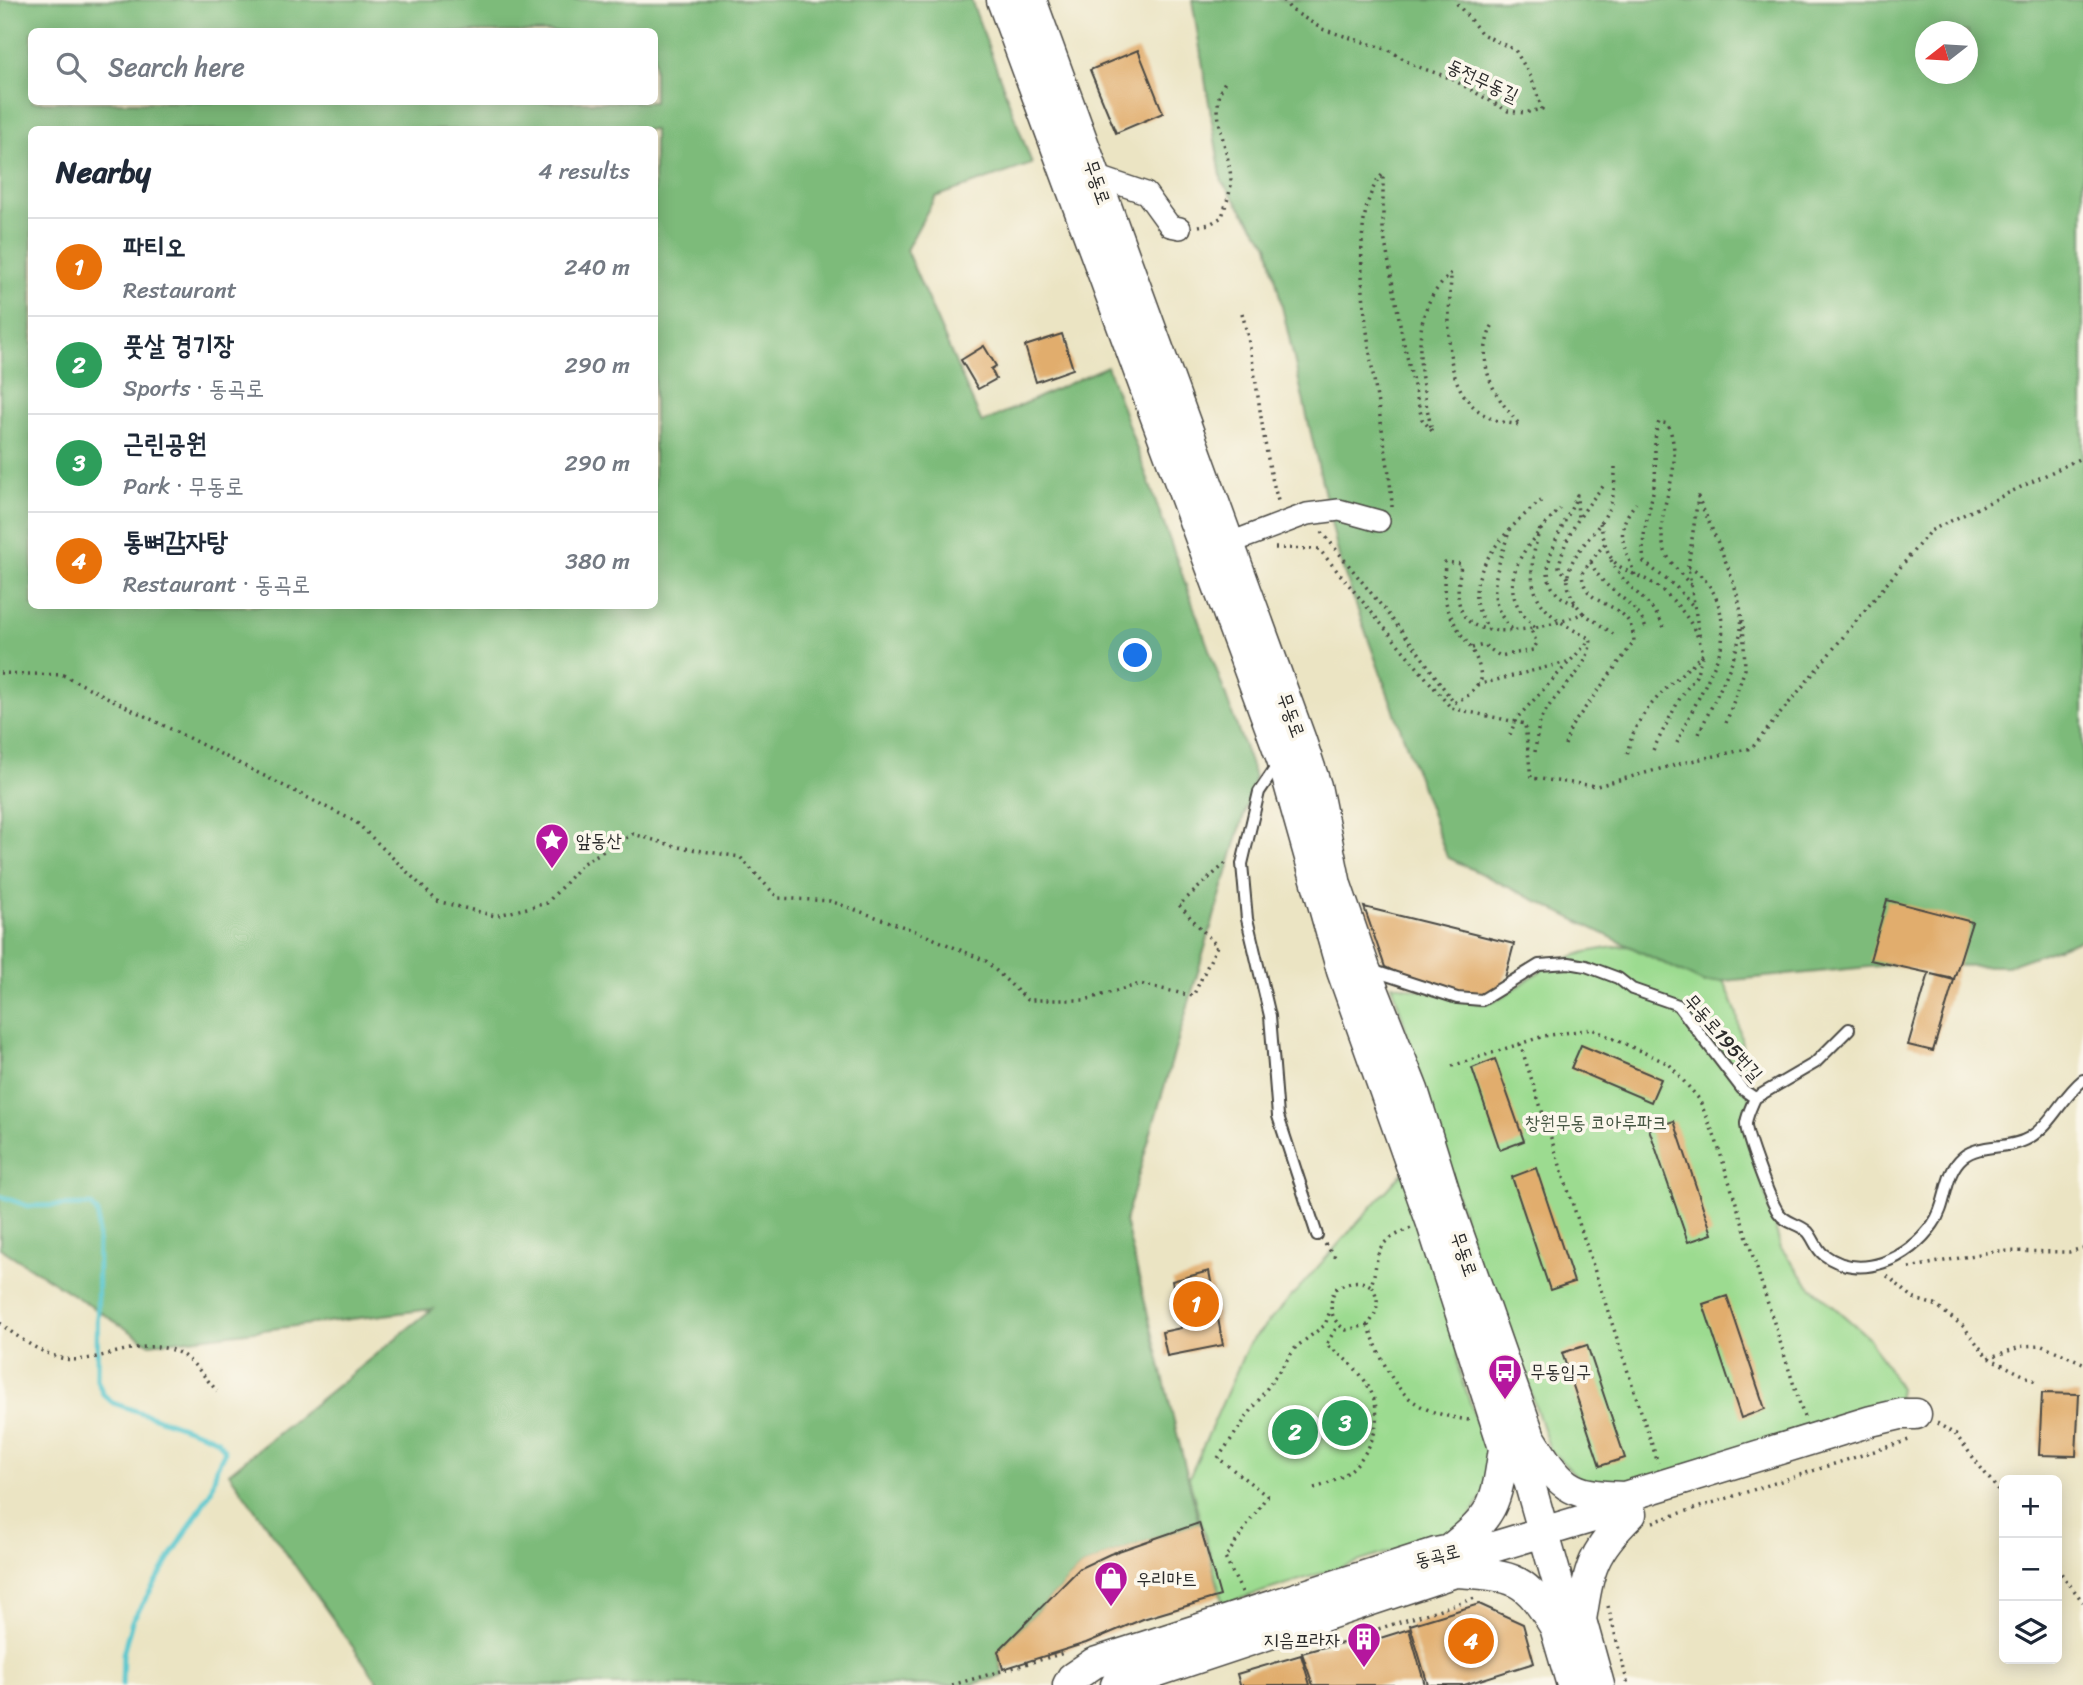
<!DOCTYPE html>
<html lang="en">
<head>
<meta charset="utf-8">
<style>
	:root { --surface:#fff; --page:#f6f6f7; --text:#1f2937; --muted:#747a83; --line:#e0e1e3; --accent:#d93025 }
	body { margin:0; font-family:Sriracha,"Poor Story",sans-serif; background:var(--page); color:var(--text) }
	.controls { position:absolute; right:21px; bottom:21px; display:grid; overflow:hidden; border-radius:10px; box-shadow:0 4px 18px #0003 }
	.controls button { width:63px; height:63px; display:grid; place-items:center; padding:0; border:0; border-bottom:2px solid var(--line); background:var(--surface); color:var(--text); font:35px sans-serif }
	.compass { position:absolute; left:1915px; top:21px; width:63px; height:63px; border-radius:50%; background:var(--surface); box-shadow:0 4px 18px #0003; rotate:253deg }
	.you { position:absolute; left:1136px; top:656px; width:24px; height:24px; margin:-18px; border:5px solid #fff; border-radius:50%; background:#1a73e8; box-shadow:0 0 0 10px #1a73e833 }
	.badge { display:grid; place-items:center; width:46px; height:46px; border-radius:50%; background:var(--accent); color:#fff; font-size:23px; font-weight:700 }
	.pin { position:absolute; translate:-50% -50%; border:4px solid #fff; box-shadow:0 2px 7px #0006 }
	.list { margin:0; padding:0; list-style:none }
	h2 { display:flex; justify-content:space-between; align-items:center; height:91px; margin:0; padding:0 28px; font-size:30px }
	h2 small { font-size:23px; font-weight:400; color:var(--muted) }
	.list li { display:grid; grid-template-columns:46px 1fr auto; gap:21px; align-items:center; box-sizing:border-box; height:98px; padding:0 28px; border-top:2px solid var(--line) }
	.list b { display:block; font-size:26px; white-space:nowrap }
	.list p { margin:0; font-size:23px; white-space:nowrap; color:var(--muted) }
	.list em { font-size:23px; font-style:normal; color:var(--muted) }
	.icon { flex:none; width:38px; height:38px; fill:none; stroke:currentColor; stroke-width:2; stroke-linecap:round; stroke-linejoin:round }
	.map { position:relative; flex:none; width:2083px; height:1685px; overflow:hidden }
	.search { position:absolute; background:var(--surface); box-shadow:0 4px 18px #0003; left:28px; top:28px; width:630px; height:77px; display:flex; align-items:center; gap:18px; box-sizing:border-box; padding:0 24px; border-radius:10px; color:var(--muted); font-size:26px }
	.panel { position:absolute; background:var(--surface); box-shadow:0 4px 18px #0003; left:28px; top:126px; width:630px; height:483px; border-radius:10px }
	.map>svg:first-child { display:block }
	.green { fill:#9cdb90; stroke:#64835e; stroke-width:2 }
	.forest { fill:#7dbb7a; stroke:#547352; stroke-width:2; fill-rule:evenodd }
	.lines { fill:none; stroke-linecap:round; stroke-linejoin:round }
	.stream { stroke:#5ac7ce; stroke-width:5 }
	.building { fill:#e1ad6d }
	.service-casing { stroke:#484742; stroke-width:14 }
	.minor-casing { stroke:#484742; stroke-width:24 }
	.secondary-casing { stroke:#484742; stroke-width:33 }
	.path { stroke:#484742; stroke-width:3.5; stroke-dasharray:2 5; stroke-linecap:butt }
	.service { stroke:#fff; stroke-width:10 }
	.minor { stroke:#fff; stroke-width:21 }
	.secondary { stroke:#fff; stroke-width:30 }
	.labels { text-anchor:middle; stroke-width:7; stroke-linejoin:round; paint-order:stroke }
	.street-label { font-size:19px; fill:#2b2b2b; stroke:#fbf7ec }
	.poi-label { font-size:19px; fill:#2b2b2b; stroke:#fbf7ec; text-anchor:start }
	.park-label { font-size:19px; fill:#475744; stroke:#fbf7ec }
</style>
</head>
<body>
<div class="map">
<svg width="2083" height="1685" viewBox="0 0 2083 1685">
	<rect width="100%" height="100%" fill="#fbf7ec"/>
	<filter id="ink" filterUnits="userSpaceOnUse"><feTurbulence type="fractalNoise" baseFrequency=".0143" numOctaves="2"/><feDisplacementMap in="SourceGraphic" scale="14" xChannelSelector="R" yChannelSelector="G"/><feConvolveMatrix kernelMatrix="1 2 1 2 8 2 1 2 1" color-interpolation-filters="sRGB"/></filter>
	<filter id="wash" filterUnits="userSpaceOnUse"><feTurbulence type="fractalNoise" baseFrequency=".00686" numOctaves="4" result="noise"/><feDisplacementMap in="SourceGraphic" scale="28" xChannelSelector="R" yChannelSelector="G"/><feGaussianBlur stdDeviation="1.57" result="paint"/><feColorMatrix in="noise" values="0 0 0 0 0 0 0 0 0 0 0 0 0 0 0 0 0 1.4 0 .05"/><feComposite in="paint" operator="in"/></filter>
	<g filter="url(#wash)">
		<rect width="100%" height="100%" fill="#ebe4c3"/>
		<!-- green -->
		<path class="green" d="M1620,946L1675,948L1719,967L1737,1014L1765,1193L1781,1248L1809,1285L1868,1337L1900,1388L1898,1400L1654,1480L1590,1489L1550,1450L1501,1302L1479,1269L1392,984L1483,1004L1499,999L1551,964L1586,952Z
			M1404,1171L1454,1325L1459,1370L1495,1476L1463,1529L1223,1604L1189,1478L1248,1345Z"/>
		<!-- forest -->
		<path class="forest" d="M0,0H971L1032,164L935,197L906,250L982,423L1107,366L1255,777L1125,1221L1199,1523L1110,1554L1080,1568L998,1651L1003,1676L969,1685H380L229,1473L432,1309L150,1344L0,1248ZM32,32H654V102H32ZM32,130H654V606H32Z
			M1192,0H2083V939L2007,966L1889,965L1704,983L1447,857L1340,561L1268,245L1222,182ZM1926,32H1968V74H1926Z"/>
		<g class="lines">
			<!-- stream -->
			<path class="stream" d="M0,1196L28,1206L91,1205L98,1214L97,1380L103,1394L113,1403L209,1436L218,1440L225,1451L217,1467L211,1491L132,1621L123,1654L122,1685"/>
		</g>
		<g id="blocks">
			<!-- building -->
			<path class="building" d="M1138,50L1163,113L1116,133L1090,70Z
				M1062,334L1073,369L1036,382L1025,346Z
				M984,346L996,366L991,369L996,379L978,389L961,360Z
				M1887,900L1972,922L1954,979L1931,974L1954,980L1933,1051L1908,1045L1929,973L1870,960Z
				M1364,907L1514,944L1502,989L1482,1000L1426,987L1385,967Z
				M1581,1045L1661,1079L1651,1102L1571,1068Z
				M1495,1059L1524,1141L1500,1150L1472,1068Z
				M1674,1121L1712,1234L1688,1242L1649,1129Z
				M1536,1168L1574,1282L1550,1290L1512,1177Z
				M1209,1271L1223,1345L1167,1356L1162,1332L1181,1328L1172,1281Z
				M1727,1296L1765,1409L1741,1418L1703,1304Z
				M1587,1345L1625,1458L1600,1466L1562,1353Z
				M2042,1393L2079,1394L2076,1456L2039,1455Z
				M1199,1523L1220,1596L1143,1619L1086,1643L1003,1669L998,1651L1080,1568L1110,1554Z
				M1479,1604L1523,1624L1534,1663L1464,1685H1428L1410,1625Z
				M1409,1629L1425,1685H1313L1302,1653L1335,1644L1374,1640Z
				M1301,1655L1310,1685H1240L1237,1674Z"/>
		</g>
	</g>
	<g filter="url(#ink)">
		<use href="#blocks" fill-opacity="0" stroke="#484742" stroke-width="2"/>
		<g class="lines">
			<!-- service casing -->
			<g class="service-casing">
				<path id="service" d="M1278,764L1259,792L1242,864L1247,919L1270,1016L1278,1116L1317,1235
					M1368,969L1457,998L1482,1000L1539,965L1569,963L1586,966L1618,978L1632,989L1678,1005L1742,1089L1755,1098C1752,1105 1747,1115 1746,1123C1745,1134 1771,1202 1778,1212C1786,1224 1798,1223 1808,1232C1814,1239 1816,1248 1823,1254C1860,1282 1909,1259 1933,1224C1948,1204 1943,1174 1963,1157C1980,1143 2009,1150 2029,1138C2052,1124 2062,1097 2083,1080
					M1755,1098L1815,1063L1849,1029"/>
			</g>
			<!-- minor casing -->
			<g class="minor-casing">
				<path id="minor" d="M1096,176L1146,193L1170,226L1180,228
					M1230,543L1307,514L1339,510L1379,521"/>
			</g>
			<!-- secondary casing -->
			<g class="secondary-casing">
				<path id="secondary" d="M1002,0L1282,759L1342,971L1431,1221L1504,1448L1527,1474L1560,1590L1581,1620L1599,1685
					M1031,0L1301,741L1316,786L1336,885L1365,969L1413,1090L1452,1216L1530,1437L1527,1474
					M1530,1437C1560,1485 1566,1496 1624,1497
					M1449,1550C1495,1514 1496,1504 1504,1448
					M1480,1551L1600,1515L1624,1497L1871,1421L1901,1414H1916
					M1455,1572C1514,1576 1524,1575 1555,1627
					M1555,1607V1627L1572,1685
					M1581,1620C1589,1568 1592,1552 1631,1514
					M1068,1685L1072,1678L1094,1663L1436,1553L1461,1548L1480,1551
					M1116,1685L1455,1572L1480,1551"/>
			</g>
			<!-- path -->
			<path class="path" d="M1284,0L1290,9L1322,29L1389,50L1413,65L1450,78L1508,111L1524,113L1542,109L1531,77L1515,50L1482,34L1454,0
				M1199,226L1210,224L1222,217C1225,206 1230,195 1231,184C1232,153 1206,111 1225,82
				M1242,313C1259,375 1260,442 1279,504
				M1392,507C1390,433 1331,228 1383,174V231L1403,340L1422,419L1432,431C1423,391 1409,331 1434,293C1439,286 1446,279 1451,273C1450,321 1437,389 1488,417C1497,422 1510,423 1520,425C1493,395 1473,362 1494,322
				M1600,523C1603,533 1605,550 1612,559C1621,571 1636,574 1649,581C1673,595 1698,626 1703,654C1672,684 1631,713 1627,758
				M1322,532L1417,650L1454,703L1469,695L1481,680C1480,651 1462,641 1451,616C1442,598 1444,581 1445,562L1461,564C1459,582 1454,601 1465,617C1483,644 1559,625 1583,613C1541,565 1597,544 1611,503C1615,491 1615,476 1615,464
				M1508,535C1497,569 1483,601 1512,629
				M1275,548L1319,549L1451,708L1525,724L1531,778L1597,786L1682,763L1752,748L1930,531L2083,457
				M1611,560C1624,589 1654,600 1665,630
				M1591,562C1604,595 1637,597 1647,632
				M1688,567L1698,497C1711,528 1737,581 1741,613C1746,647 1712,702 1699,734
				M1635,575C1624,545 1613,531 1636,503
				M1568,578L1559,567C1564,535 1585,508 1605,484
				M1691,585C1680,573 1666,560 1663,544C1655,502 1687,474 1668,424L1659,422C1651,443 1658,464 1654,486C1650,512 1640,536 1644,562L1676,587L1694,607
				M1575,604C1519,584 1566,527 1577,495L1578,521
				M1583,613L1615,635
				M1535,627C1487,585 1526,545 1560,509
				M1489,630C1484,621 1477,610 1476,600C1473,562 1514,522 1541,501
				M1472,648L1484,645L1500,656L1533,650L1537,643L1530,628
				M0,673L63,675L356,822L437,901L495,916L547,903L583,863L633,834L678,847L740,857L778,898L830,901L913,930L986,961L1027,1000H1085L1140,984L1193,996L1217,946L1179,905L1227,862
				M1477,685L1567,662
				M1726,723L1745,669L1743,620
				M1510,735L1516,719L1589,641
				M1677,743C1686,720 1721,659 1722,642C1725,613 1715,580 1688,567L1700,639
				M1565,745L1571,727L1634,642C1632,595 1584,614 1582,573L1606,542
				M1653,750L1680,698L1696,676L1702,656
				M1535,752C1537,739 1537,725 1544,714C1559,687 1588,673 1591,639C1535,612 1521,590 1540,529
				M1520,1044L1658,1463
				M1452,1066L1544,1036L1592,1029L1669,1064L1699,1099L1716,1140L1804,1417
				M1411,1228C1369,1246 1382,1250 1371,1286C1381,1299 1378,1312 1368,1325C1391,1384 1402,1411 1469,1420
				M1325,1244L1336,1258
				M1909,1268L1995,1251L2069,1252L2083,1248
				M1887,1276L1915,1299L1935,1305L1964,1327L1988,1358L2023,1346L2042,1345L2083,1363
				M0,1323C18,1338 43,1355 66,1359C98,1365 142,1334 179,1353C194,1361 206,1379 217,1391
				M1368,1325L1346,1330C1330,1320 1328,1306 1335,1289C1347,1282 1358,1278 1371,1286
				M1989,1358L2035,1381
				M1937,1423L1956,1435L2004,1498
				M1314,1488C1338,1482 1356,1470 1368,1448C1392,1404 1362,1368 1326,1345L1338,1325
				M1653,1522L1912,1439
				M2057,1568L2083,1602
				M1242,1592L1225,1558L1267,1496L1218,1458L1296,1347L1325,1325L1331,1308
				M1608,1606L1628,1685
				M1351,1633L1375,1630L1475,1598
				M952,1685L1064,1653"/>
			<!-- service -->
			<use href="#service" class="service"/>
			<!-- minor -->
			<use href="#minor" class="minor"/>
			<!-- secondary -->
			<use href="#secondary" class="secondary"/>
		</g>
	</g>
	<!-- icons -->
	<defs>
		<g id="sight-pin" transform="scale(1.75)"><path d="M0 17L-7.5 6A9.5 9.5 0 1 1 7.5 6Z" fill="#b5179e" stroke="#fbf7ec"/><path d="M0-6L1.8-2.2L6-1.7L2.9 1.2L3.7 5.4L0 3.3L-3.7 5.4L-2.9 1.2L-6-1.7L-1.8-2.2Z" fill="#fff"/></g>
		<g id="bus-pin" transform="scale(1.75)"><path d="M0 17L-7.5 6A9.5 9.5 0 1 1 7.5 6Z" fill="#b5179e" stroke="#fbf7ec"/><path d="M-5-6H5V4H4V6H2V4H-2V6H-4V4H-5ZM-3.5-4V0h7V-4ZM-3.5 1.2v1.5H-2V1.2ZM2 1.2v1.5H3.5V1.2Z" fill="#fff"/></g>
		<g id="shop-pin" transform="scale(1.75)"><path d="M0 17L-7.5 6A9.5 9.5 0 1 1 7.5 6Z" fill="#b5179e" stroke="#fbf7ec"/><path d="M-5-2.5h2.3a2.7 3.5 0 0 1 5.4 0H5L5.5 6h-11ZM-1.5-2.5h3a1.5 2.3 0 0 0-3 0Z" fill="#fff"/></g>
		<g id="building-pin" transform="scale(1.75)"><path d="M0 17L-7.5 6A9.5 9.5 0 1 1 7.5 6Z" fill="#b5179e" stroke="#fbf7ec"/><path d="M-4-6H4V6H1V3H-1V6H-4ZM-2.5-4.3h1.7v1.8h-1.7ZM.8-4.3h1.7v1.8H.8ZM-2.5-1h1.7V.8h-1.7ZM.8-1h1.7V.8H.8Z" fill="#fff"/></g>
	</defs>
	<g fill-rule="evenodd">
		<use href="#sight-pin" x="552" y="840"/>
		<use href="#bus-pin" x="1505" y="1371"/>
		<use href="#shop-pin" x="1111" y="1578"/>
		<use href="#building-pin" x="1364" y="1639"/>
	</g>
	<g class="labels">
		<!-- street labels -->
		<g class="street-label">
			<text transform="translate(1483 80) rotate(25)" y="7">동전무동길</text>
			<text transform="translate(1098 182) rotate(71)" y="7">무동로</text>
			<text transform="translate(1292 715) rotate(70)" y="7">무동로</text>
			<text transform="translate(1724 1037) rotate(49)" y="7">무동로195번길</text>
			<text transform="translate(1465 1254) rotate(71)" y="7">무동로</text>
			<text transform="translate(1437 1555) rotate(-14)" y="7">동곡로</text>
		</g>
		<!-- poi labels -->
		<g class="poi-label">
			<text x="576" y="847">앞동산</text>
			<text x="1530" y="1378">무동입구</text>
			<text x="1136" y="1585">우리마트</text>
			<text x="1340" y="1646" text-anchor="end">지음프라자</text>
		</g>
		<!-- park labels -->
		<g class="park-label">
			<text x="1596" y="1129">창원무동 코아루파크</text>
		</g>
	</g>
</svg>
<div class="controls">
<button>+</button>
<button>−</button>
<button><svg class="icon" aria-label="layers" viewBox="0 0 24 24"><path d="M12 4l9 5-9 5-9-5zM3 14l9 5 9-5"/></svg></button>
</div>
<svg class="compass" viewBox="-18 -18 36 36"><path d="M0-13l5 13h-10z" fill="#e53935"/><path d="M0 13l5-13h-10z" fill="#747a83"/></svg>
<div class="you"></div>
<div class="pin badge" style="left:1196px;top:1304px;background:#e8710a">1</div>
<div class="pin badge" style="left:1295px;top:1432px;background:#2e9e5b">2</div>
<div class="pin badge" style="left:1345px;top:1423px;background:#2e9e5b">3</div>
<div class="pin badge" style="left:1471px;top:1641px;background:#e8710a">4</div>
<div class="search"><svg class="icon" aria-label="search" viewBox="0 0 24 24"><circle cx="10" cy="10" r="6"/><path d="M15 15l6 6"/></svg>Search here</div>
<section class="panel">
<h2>Nearby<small>4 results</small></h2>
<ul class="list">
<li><span class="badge" style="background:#e8710a">1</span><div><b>파티오</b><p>Restaurant</p></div><em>240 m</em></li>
<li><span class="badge" style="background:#2e9e5b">2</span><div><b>풋살 경기장</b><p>Sports · 동곡로</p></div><em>290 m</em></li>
<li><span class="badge" style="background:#2e9e5b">3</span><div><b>근린공원</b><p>Park · 무동로</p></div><em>290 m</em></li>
<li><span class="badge" style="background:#e8710a">4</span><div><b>통뼈감자탕</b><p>Restaurant · 동곡로</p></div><em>380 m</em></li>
</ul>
</section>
</div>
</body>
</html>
